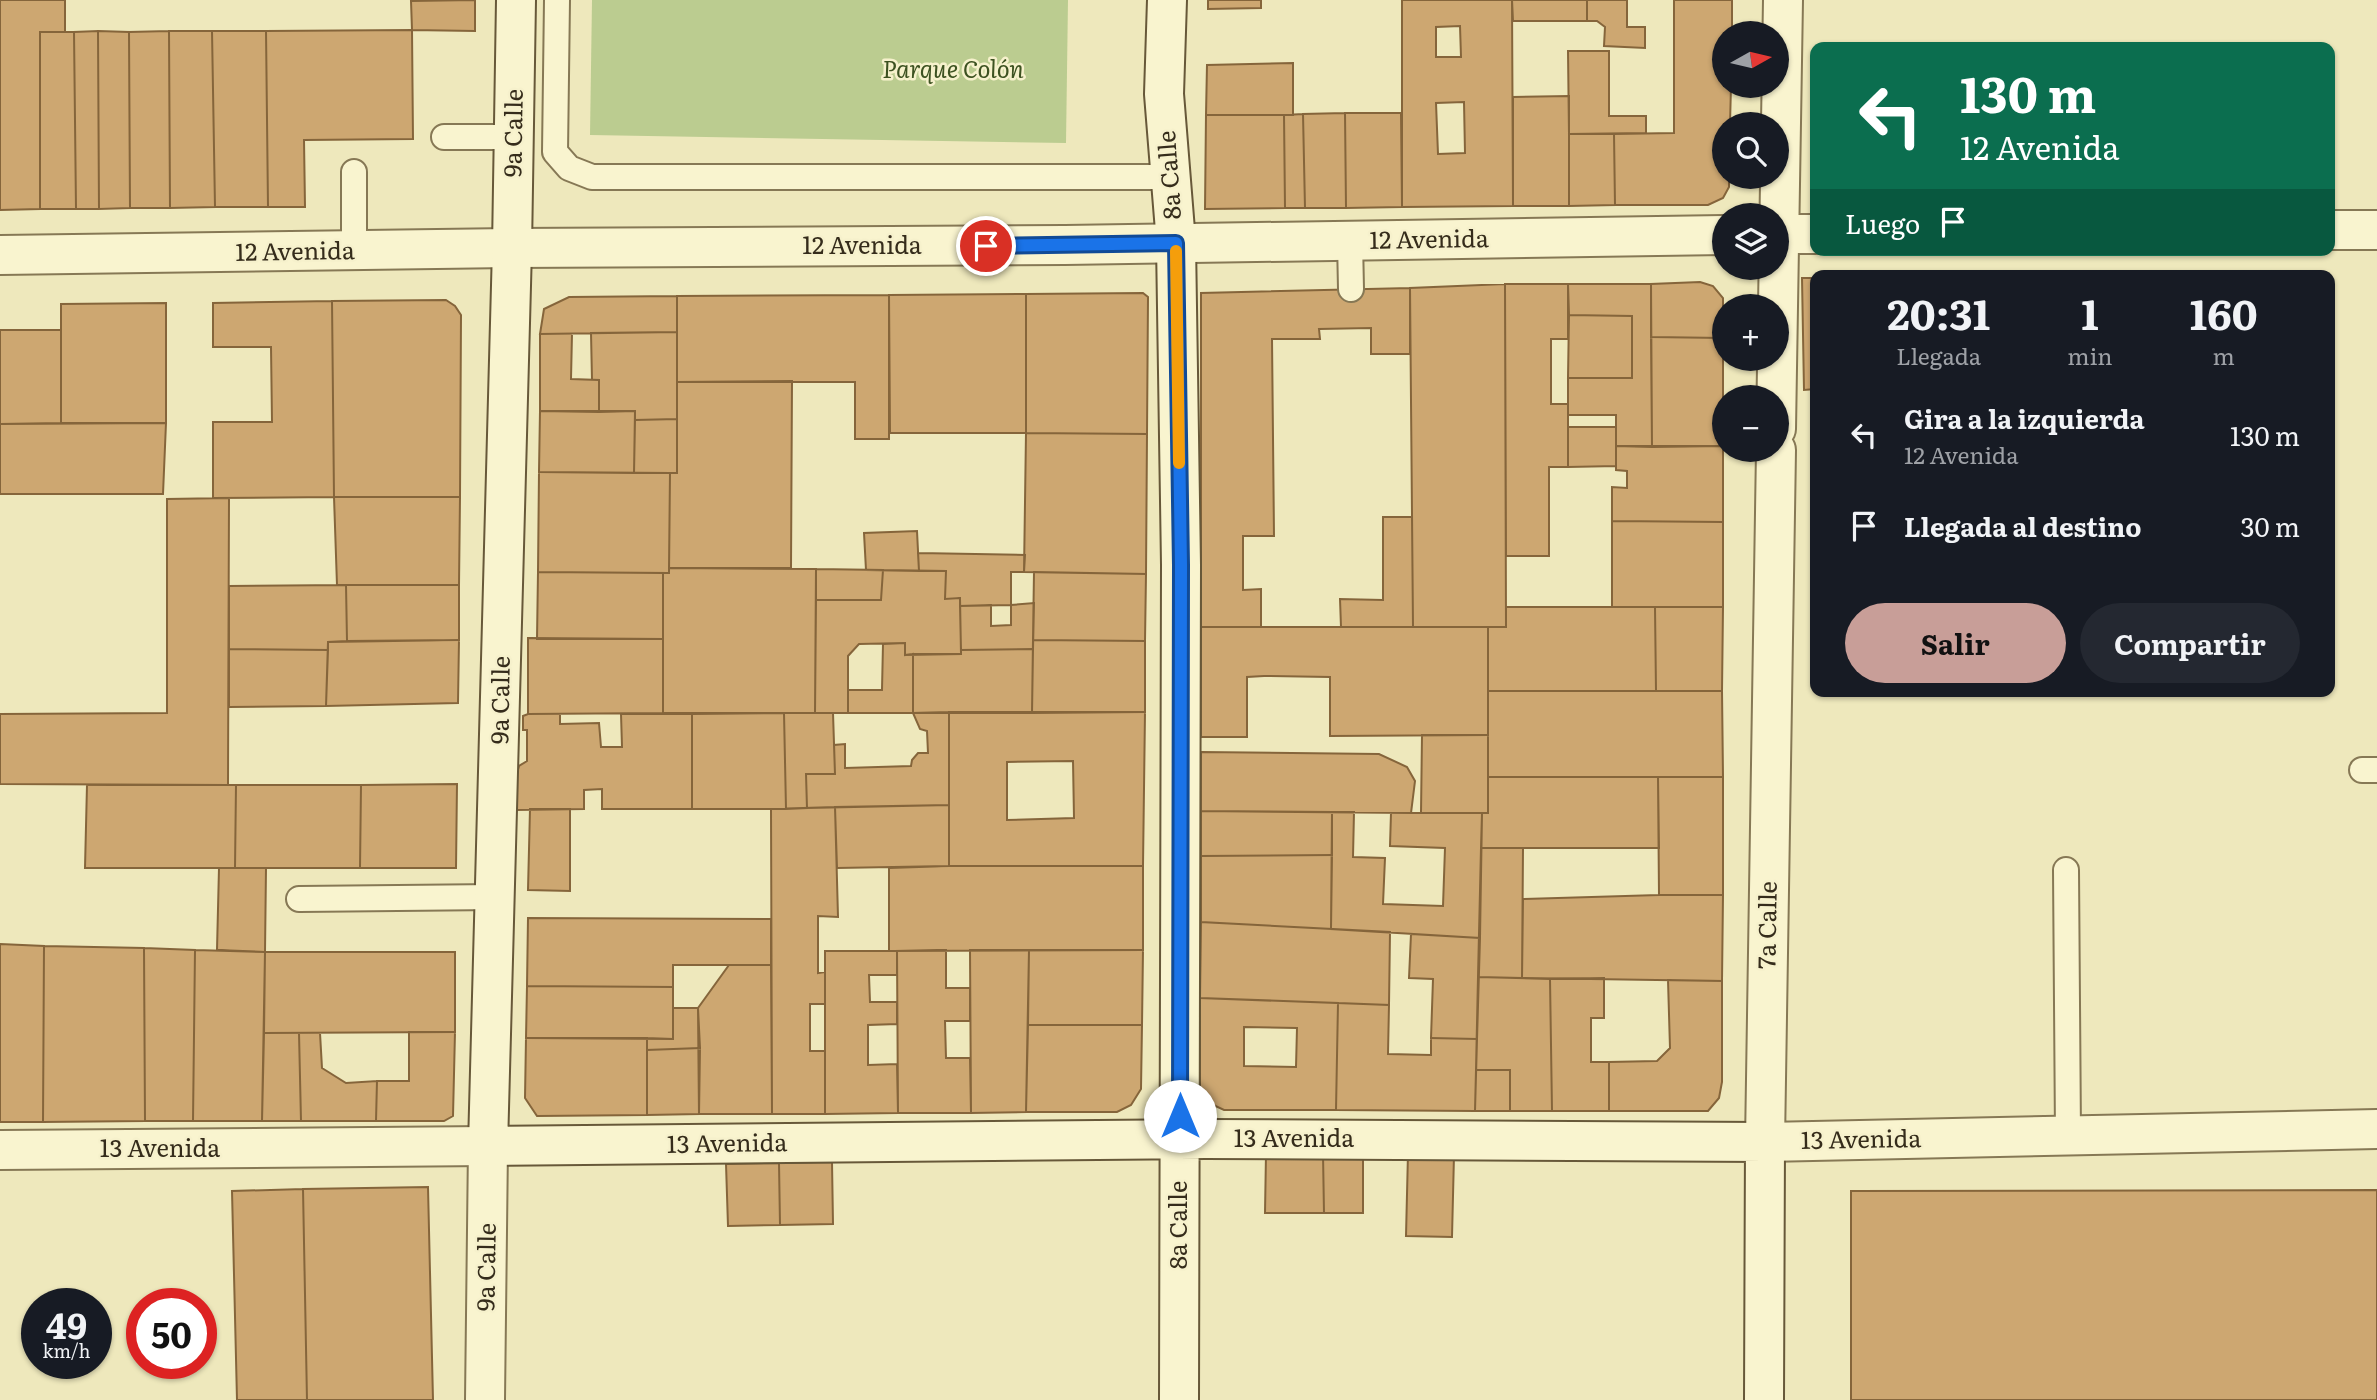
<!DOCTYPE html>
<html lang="es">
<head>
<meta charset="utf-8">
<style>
	body { margin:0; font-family:Literata,serif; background:#242831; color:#f1f3f6; height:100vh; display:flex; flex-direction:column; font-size:26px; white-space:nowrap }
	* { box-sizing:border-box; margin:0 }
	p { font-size:23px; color:#9ea1a6 }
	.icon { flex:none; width:38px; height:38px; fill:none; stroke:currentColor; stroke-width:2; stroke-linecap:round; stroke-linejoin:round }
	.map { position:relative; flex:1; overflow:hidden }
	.drawer { position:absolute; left:1810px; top:270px; width:525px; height:427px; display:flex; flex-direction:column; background:#171b24; border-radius:14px; box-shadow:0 2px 5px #0004 }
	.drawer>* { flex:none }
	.top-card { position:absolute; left:1810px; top:42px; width:525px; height:214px; border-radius:14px; box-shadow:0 2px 5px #0004; background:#0b6e4f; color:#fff; overflow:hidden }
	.needle { width:46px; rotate:82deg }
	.controls { position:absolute; left:1712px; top:21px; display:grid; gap:14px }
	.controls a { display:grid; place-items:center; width:77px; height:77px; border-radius:50%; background:#171b24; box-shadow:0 2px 5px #0004; font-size:35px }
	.speed { position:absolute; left:21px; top:1288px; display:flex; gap:14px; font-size:35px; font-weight:700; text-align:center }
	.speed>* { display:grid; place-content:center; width:91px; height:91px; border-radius:50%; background:#171b24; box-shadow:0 2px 5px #0004; line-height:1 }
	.speed small { font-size:18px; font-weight:400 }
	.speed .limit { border:10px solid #d22; background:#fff; color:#111 }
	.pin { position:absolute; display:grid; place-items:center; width:60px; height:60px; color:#fff; margin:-30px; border:4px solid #fff; border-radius:50%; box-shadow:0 2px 7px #0007 }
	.me { position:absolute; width:77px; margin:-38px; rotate:0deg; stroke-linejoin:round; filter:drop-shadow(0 0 5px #0008) }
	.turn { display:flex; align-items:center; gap:24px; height:147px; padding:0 35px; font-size:32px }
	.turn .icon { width:91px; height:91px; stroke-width:2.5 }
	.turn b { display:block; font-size:49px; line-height:60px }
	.then { display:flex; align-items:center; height:66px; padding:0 35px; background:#0003; gap:14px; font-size:26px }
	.eta { display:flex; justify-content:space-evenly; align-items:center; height:119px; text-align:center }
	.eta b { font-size:42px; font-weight:700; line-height:49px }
	.action { display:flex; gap:14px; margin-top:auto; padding:14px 35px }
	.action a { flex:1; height:80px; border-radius:42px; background:#c89e98; color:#111; font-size:28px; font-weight:700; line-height:80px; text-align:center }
	.action a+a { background:#242831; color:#f1f3f6 }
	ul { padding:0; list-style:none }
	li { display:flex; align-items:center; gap:21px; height:91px; padding:0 35px }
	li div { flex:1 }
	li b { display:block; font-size:26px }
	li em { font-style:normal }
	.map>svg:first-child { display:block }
	.green { fill:#bbcc90 }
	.building { fill:#cda771; stroke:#85653b; stroke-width:2; fill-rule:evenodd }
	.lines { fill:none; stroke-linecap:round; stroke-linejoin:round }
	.service-casing { stroke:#867855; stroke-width:28 }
	.minor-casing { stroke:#867855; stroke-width:42 }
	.tertiary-casing { stroke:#867855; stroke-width:42 }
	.secondary-casing { stroke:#675839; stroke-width:42 }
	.service { stroke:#f9f4cf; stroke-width:24 }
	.minor { stroke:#f9f4cf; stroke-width:38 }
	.tertiary { stroke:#f9f4cf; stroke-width:38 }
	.secondary { stroke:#f9f4cf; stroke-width:38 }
	.route-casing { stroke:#114b97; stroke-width:18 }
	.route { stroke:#1a73e8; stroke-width:12 }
	.slow { stroke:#f59e0b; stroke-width:12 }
	.labels { text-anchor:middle; stroke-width:5; stroke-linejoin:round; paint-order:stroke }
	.park-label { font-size:24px; font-style:italic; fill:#3d5221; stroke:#f6f1cc }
	.street-label { font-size:24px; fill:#352c1b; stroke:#f6f1cc }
</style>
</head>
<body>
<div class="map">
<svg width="2377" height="1400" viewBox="0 0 2377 1400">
	<rect width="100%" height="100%" fill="#eee8bc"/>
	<!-- green -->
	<path class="green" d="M592,0h476l-2,143 -476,-8z"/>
	<!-- building -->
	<path class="building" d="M0,0h65v32h-25v177l-40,1z
		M475,0v31l-63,-1 -1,-29z
		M1208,0h53v8l-53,1z
		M1402,0h110l1,206 -111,1zM1460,26l1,31h-25v-30zM1464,102l1,51 -27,1 -2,-51z
		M1512,0h75v21h-74z
		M1587,0h40v27h18v21l-41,-2 1,-19 -8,-6h-10z
		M1674,0h58v33h-8v53h7l-1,38h-6v53h5v10l-6,11 -15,7h-93l-1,-71 60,-1z
		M412,30l1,109 -109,1 1,67h-37l-2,-176z
		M98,31l31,1 1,176 -31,1z
		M98,31l1,178h-23l-2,-177z
		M169,31h43l3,176 -45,1z
		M169,31l1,177h-40l-1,-176z
		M212,31h54l2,176h-53z
		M40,32h34l2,177h-36z
		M1568,51h41v65h37v17l-77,1z
		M1293,63v52h-87l1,-50z
		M1569,96v110h-56v-109z
		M1345,113h56l1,94 -56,1z
		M1345,113l1,95h-41l-2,-94z
		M1303,114l2,94h-20l-1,-93z
		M1206,115h78l1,93 -80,1z
		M1569,134h45l1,71 -46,1z
		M1802,278h13v111l-11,1z
		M1700,282l13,4 10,12v40l-72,-1v-53z
		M1505,284h63v55h-17v65h17v63h-19v89h-43z
		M1505,284l1,343h-93l-3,-339z
		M1568,284h83l1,163 -36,-1v-31h-48v-37h64v-62l-63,-1z
		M1410,288v66h-39v-26l-52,1 1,10h-48l2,197h-31v54l18,-1v38h-60v-334z
		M1143,293l5,4 -1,137 -121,-1v-139z
		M1026,294v139h-136l-1,-138z
		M889,295v144h-34v-57h-178v-86z
		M677,296v36l-137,2 4,-25 25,-12z
		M446,300l9,6 6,9 -1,182h-126l-2,-196z
		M332,301l2,196 -121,1v-76h59l-1,-75h-58v-44z
		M166,303v120h-105v-119z
		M1569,315l63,1v62h-64z
		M0,330h61v93l-61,1z
		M677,332v87l-42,1v-9l-36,1v-32h-7l-1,-47z
		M540,334h32l-1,45 28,1v32l-59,-1z
		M1651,337l72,1v108l-71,1z
		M792,381l-1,187h-122l1,-95h7v-91z
		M540,411h95l-1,62 -95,-1z
		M677,419v54h-43l1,-53z
		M166,423l-3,71h-163v-70z
		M1568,427h48v39l-48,1z
		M1026,433l121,1 -1,140 -122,-2z
		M1616,446h107v76l-111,-1v-34l15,1v-17l-11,-1z
		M539,472l131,1 -1,100 -131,-1z
		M334,497h126l-1,88h-122z
		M229,498l-1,287 -228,-1v-70l167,-1v-214z
		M1383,517h29l1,110h-72l-1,-28 43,1z
		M1612,521l111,1v85h-111z
		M917,531l2,40 -53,-1 -2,-37z
		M918,553l107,2 -1,17h-13v33l-51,1v-8l-15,1 1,-28h-27z
		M669,568l147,1 -1,144h-152v-140h6z
		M816,569l67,1 -2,30h-65z
		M883,570l63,1 -1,28 15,-1 1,56 -56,1v-12l-46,1 -11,12v57h-33l1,-113h65z
		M538,572l125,1v66h-126z
		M1034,572l112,2 -1,67 -112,-1z
		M346,585l1,56 -19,1v8l-99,-1v-63z
		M346,585h113v55l-112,1z
		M1034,603l-1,46 -72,1 -1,-44 31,-1v21l20,-1v-20z
		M1506,607h149l1,84h-168v-64h18z
		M1655,607h68l-1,84h-66z
		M1201,627h287v108l-158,1v-59l-66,-1 -17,1v60h-46z
		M528,638l135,1v74l-135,1z
		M459,640l-1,63 -132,3 2,-64z
		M1033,640l112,1v71l-113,1z
		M905,643v12l8,-1v59h-65v-23h34l1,-46z
		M229,649l99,1 -2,56 -97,1z
		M1033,649l-1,64h-119v-59h48v-4z
		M1488,691h234l1,86h-235z
		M949,712h196l-2,154h-194zM1073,761l1,57 -67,2v-58z
		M949,712v93l-142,3 -1,-34h29l-1,-29 11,-1v24l66,-2 1,-6 6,-7h10l-1,-22 -7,-2 -7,-16z
		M784,713h49l2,61h-29l1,34 -21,1z
		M784,713l2,96h-94v-95z
		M528,714h32v10l39,-1 2,24h21l-1,-33h71v95h-90v-20l-18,1v19l-68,1 1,-37 2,-7 8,-5v-31h-4v-14z
		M1422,735h66v78h-67z
		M1201,752l178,2 28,13 8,14 -4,32 -210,-2z
		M1488,777h170l1,71h-178l1,-35h6z
		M1658,777h65v118h-64z
		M457,784l-1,84h-96l1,-83z
		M87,785h149l-1,83h-150z
		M236,785h125l-1,83h-125z
		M949,805v61l-112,2 -2,-61z
		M835,807l3,110 -20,-1v57l7,-1v32h-15v47h15v63h-53l-1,-305z
		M530,809h40v82l-42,-1z
		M1201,811l131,1v43l-131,1z
		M1332,812h22l-1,45 32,1 -2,46 60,2 2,-58 -55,-2 1,-33h91l-2,125 -149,-9z
		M1481,848h42l-1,130 -44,-1z
		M1332,855l-1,74 -130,-7v-66z
		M949,866h194v84l-254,1v-83z
		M219,868h47l-1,84 -48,-2z
		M1659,895h64l-1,86 -200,-3 1,-79z
		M528,918l243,1v46h-98v22l-146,-1z
		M1201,922l189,10 -1,73 -189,-7z
		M1411,934l69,4 -3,101 -46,-1 2,-59 -24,-1z
		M0,944l44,2 -1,176h-43z
		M44,946l100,2 1,173 -102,1z
		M144,948l51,2 -2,171h-48z
		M195,950l70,2 -3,169h-69z
		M946,950v38h24v33h-25l1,37h24l1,55h-73l-1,-162z
		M970,950h59l-3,162 -55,1z
		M1029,950h114l-1,75h-114z
		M825,951h72v24h-28l1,27h27v22l-29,1v40l29,-1 1,49 -73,1z
		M265,952h190v80l-191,1z
		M729,965h42l1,149h-73l-1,-106z
		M1478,977l72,2 2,132h-42v-41h-34z
		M1604,978v40h-13v44h18v49h-57l-2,-132z
		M1668,980l54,1v101l-3,16 -11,13h-99v-49l48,-1 13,-13z
		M527,986l146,1v52l-147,-1z
		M1200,998l138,5 -2,107h-112l-15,-7 -9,-12zM1244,1027l53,1 -1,39 -52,-1z
		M1338,1003l51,2 -1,49 43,1v-17l46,1 -2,72 -139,-1z
		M673,1008h25l2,40 -53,2v-12l26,1z
		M1028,1025h114l-1,64 -10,16 -14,7h-91z
		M409,1032h46l-2,84 -9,5h-68l1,-40h32z
		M264,1033h35l2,88h-39z
		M299,1033h21l2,35 24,15 31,-2 -1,40h-75z
		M526,1038h121v77l-110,1 -12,-18z
		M700,1048l-1,66 -52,1v-65z
		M1476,1070h34v41h-35z
		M1408,1153l46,2 -2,82 -46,-1z
		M1266,1154h57l1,59h-59z
		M1323,1154h40v59h-39z
		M832,1162l1,62 -53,1 -1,-62z
		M779,1163l1,62 -52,1 -2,-62z
		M428,1187l5,213h-126l-4,-211z
		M303,1189l4,211h-70l-5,-209z
		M2377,1190v210h-526v-209z"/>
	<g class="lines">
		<defs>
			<path id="service" d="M557,0l-2,152 14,16 23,9h579
				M444,137h69
				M354,172v79
				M1350,241l1,48
				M2362,770h15
				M2066,870l2,265
				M299,899l197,-2"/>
			<path id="minor" d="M1776,429l7,-429
				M1776,450l-11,692 612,-13
				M0,1150l488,-4"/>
			<path id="tertiary" d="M2329,230h48
				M1776,234h39
				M0,255l512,-7 553,-3 659,-10
				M485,1400l3,-254"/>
			<path id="secondary" d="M516,0l-4,248 -24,898 718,-7 559,3 -1,258
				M1167,0l-3,94 12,149 5,322 -2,835"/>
		</defs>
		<!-- service casing -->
		<use href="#service" class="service-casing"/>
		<!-- minor casing -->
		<use href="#minor" class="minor-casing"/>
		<!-- tertiary casing -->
		<use href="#tertiary" class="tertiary-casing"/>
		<!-- secondary casing -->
		<use href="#secondary" class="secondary-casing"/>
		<!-- service -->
		<use href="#service" class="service"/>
		<!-- minor -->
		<use href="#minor" class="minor"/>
		<!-- tertiary -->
		<use href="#tertiary" class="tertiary"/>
		<!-- secondary -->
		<use href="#secondary" class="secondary"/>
	</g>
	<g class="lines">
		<defs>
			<path id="route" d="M986,246l190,-3 5,322 -1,551"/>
		</defs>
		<!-- route casing -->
		<use href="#route" class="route-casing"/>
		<!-- route -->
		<use href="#route" class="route"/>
		<!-- slow -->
		<path class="slow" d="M1176,251l3,212"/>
	</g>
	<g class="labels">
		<!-- park labels -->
		<g class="park-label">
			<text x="953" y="78">Parque Colón</text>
		</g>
		<!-- street labels -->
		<g class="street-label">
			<text transform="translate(514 133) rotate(-89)" y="8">9a Calle</text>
			<text transform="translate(1170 175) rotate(-94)" y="8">8a Calle</text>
			<text transform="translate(1429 240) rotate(-1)" y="8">12 Avenida</text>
			<text x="862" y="254">12 Avenida</text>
			<text transform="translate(295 252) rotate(-1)" y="8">12 Avenida</text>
			<text transform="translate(501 700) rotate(-89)" y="8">9a Calle</text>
			<text transform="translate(1768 925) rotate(-89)" y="8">7a Calle</text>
			<text x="1294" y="1147">13 Avenida</text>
			<text transform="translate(1861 1140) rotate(-1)" y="8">13 Avenida</text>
			<text transform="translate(727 1144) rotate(-1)" y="8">13 Avenida</text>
			<text x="160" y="1157">13 Avenida</text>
			<text transform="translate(1179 1225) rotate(-90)" y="8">8a Calle</text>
			<text transform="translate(487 1267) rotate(-89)" y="8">9a Calle</text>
		</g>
	</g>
</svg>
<div class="controls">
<a><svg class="needle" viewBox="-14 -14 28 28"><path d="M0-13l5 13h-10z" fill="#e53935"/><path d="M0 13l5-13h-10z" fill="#9ea1a6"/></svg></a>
<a><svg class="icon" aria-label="search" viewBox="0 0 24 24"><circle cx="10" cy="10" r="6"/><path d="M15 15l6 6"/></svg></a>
<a><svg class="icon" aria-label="layers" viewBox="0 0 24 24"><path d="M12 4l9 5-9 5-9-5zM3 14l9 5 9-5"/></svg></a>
<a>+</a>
<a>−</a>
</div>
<div class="speed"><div>49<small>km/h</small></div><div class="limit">50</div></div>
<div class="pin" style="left:986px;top:246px;background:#d93025"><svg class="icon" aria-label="arrive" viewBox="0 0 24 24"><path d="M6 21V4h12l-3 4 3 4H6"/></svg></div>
<svg class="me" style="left:1180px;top:1116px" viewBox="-20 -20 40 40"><circle r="19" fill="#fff"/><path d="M0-13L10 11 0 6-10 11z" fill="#1a73e8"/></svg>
<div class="top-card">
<div class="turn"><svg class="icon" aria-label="left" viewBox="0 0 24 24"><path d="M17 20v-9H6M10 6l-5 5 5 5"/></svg><div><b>130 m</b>12 Avenida</div></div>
<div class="then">Luego<svg class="icon" aria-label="arrive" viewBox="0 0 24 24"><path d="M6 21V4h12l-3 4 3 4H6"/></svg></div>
</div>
<section class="drawer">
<div class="eta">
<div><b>20:31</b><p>Llegada</p></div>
<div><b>1</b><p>min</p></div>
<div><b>160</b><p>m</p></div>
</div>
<ul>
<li><svg class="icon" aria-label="left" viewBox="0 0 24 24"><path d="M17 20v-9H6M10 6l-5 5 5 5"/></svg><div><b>Gira a la izquierda</b><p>12 Avenida</p></div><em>130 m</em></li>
<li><svg class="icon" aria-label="arrive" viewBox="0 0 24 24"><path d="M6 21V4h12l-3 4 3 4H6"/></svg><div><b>Llegada al destino</b></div><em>30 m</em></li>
</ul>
<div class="action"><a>Salir</a><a>Compartir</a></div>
</section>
</div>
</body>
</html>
